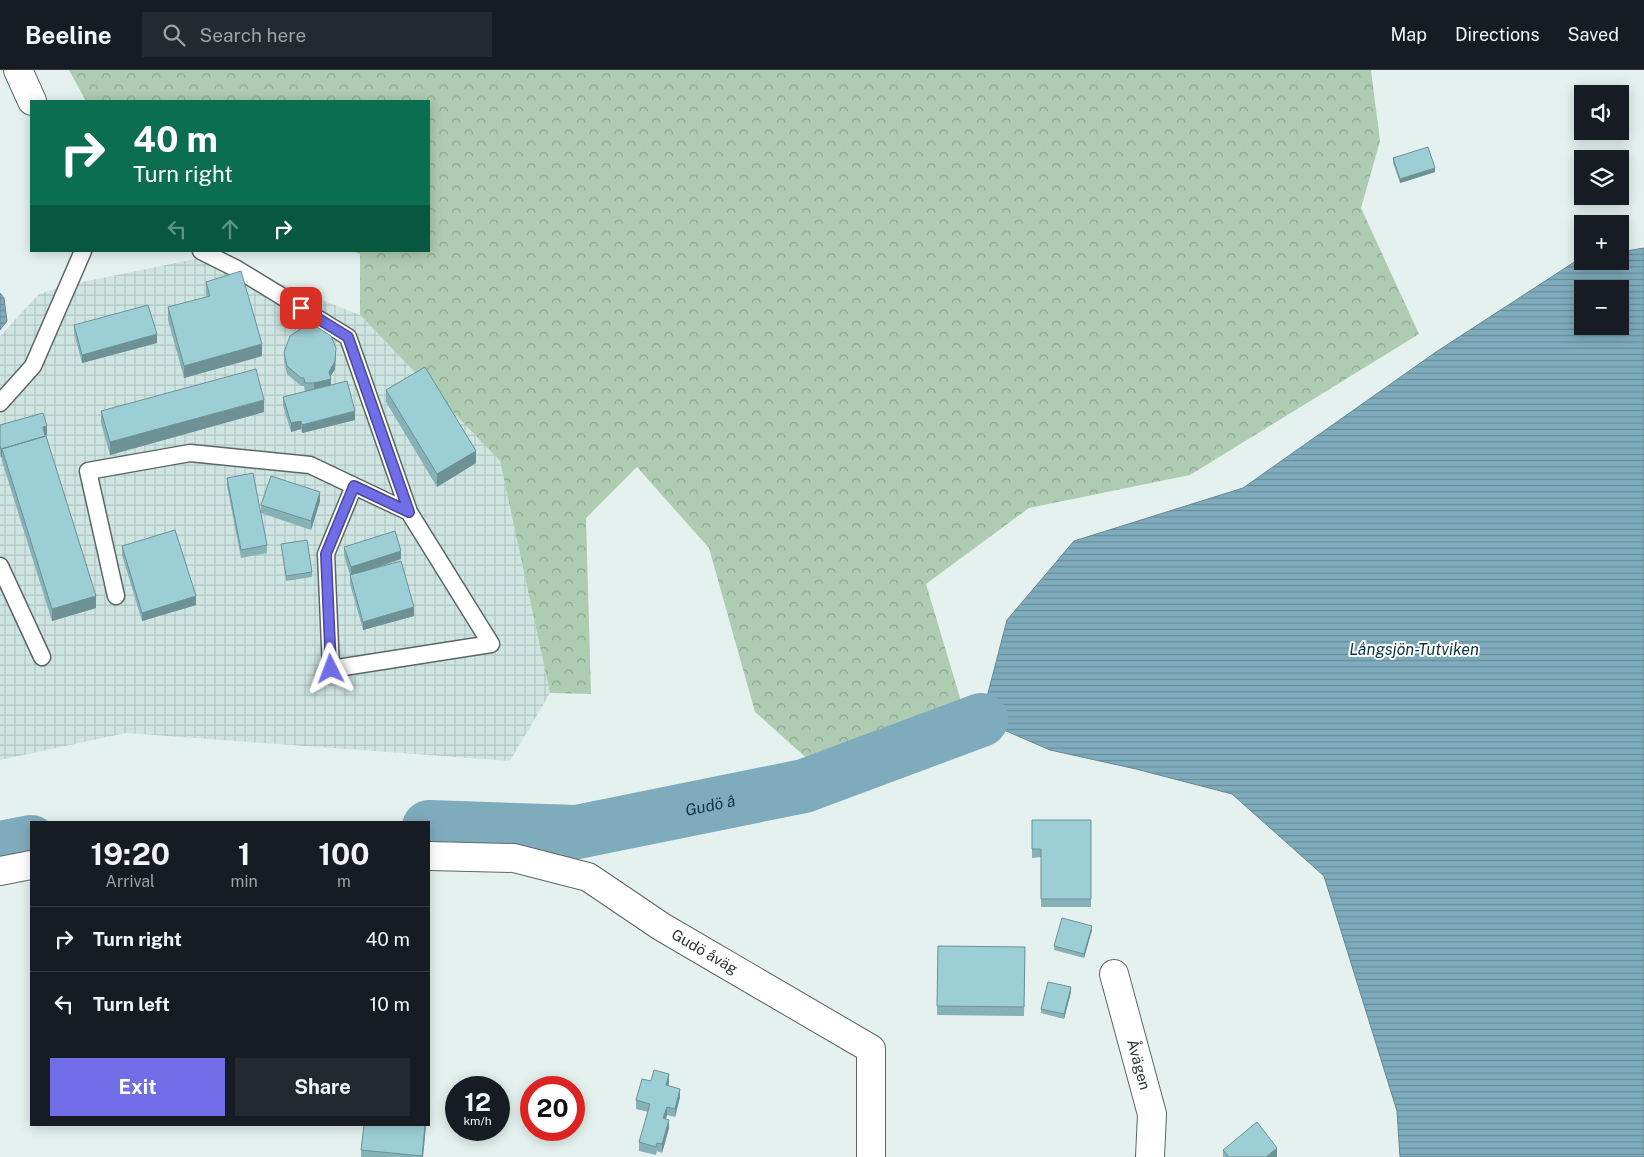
<!DOCTYPE html>
<html lang="en">
<head>
<meta charset="utf-8">
<style>
	body { margin:0; font-family:"Public Sans",sans-serif; background:#242831; color:#f1f3f6; height:100vh; display:flex; flex-direction:column; font-size:19px; white-space:nowrap }
	* { box-sizing:border-box; margin:0 }
	p { font-size:16px; color:#9ea1a6 }
	.icon { flex:none; width:28px; height:28px; fill:none; stroke:currentColor; stroke-width:2; stroke-linecap:round; stroke-linejoin:round }
	.map { position:relative; flex:1; overflow:hidden }
	.sheet { position:absolute; left:30px; top:751px; width:400px; height:305px; display:flex; flex-direction:column; background:#171b24; border-radius:0px; box-shadow:0 2px 12px #0003 }
	.sheet>* { flex:none }
	.guide { position:absolute; left:30px; top:30px; width:400px; height:152px; border-radius:0px; box-shadow:0 2px 12px #0003; background:#0b6e4f; color:#fff; overflow:hidden }
	.fabs { position:absolute; left:1574px; top:15px; display:grid; gap:10px }
	.fabs a { display:grid; place-items:center; width:55px; height:55px; border-radius:0px; background:#171b24; box-shadow:0 2px 12px #0003; font-size:25px }
	.speed { position:absolute; left:445px; top:1006px; display:flex; gap:10px; font-size:25px; font-weight:700; text-align:center }
	.speed>* { display:grid; place-content:center; width:65px; height:65px; border-radius:50%; background:#171b24; box-shadow:0 2px 12px #0003; line-height:1 }
	.speed small { font-size:12px; font-weight:400 }
	.speed .limit { border:8px solid #d22; background:#fff; color:#111 }
	.pin { position:absolute; display:grid; place-items:center; width:42px; height:42px; color:#fff; margin:-21px; border-radius:10px; box-shadow:0 2px 8px #0006 }
	.me { position:absolute; width:55px; margin:-28px; rotate:357deg; stroke-linejoin:round; filter:drop-shadow(0 0 4px #0008) }
	.turn { display:flex; align-items:center; gap:18px; height:105px; padding:0 20px; font-size:22px }
	.turn .icon { width:65px; height:65px; stroke-width:2.5 }
	.turn b { display:block; font-size:35px; line-height:42px }
	.lanes { display:flex; align-items:center; height:48px; padding:0 20px; background:#0003; justify-content:center; gap:25px; direction:ltr }
	.lanes .off { opacity:.35 }
	.eta { display:flex; justify-content:space-evenly; align-items:center; height:85px; text-align:center }
	.eta b { font-size:30px; font-weight:700; line-height:35px }
	.cta { display:flex; gap:10px; margin-top:auto; padding:10px 20px }
	.cta a { flex:1; height:58px; border-radius:0px; background:#706de7; color:#fff; font-size:20px; font-weight:700; line-height:58px; text-align:center }
	.cta a+a { background:#242831; color:#f1f3f6 }
	ul { padding:0; list-style:none }
	li { display:flex; align-items:center; gap:15px; height:65px; padding:0 20px; border-top:1px solid #363941 }
	li div { flex:1 }
	li b { display:block; font-size:19px }
	li em { font-style:normal }
	header { display:flex; align-items:center; gap:30px; box-sizing:border-box; height:70px; padding:0 25px; background:#171b24; border-bottom:1px solid #363941 }
	header strong { font-size:24px }
	nav { display:flex; gap:28px; margin-inline-start:auto; font-size:18px }
	.search { width:350px; height:45px; background:#242831; display:flex; align-items:center; gap:12px; box-sizing:border-box; padding:0 18px; border-radius:0px; color:#9ea1a6; font-size:19px }
	.map>svg:first-child { display:block }
	.industrial { fill:url(#industrial-grid) }
	.forest { fill:url(#forest-crowns) }
	.water { fill:url(#water-rules); stroke:#678894; fill-rule:evenodd }
	.lines { fill:none; stroke-linecap:round; stroke-linejoin:round }
	.river { stroke:#7facbd; stroke-width:54 }
	.lane-casing { stroke:#5b6765; stroke-width:19 }
	.street-casing { stroke:#5b6765; stroke-width:30 }
	.lane { stroke:#fff; stroke-width:16 }
	.street { stroke:#fff; stroke-width:28 }
	.wall { fill:#86b2b7 }
	.shaded-wall { fill:#6d9195 }
	.building { fill:#9ccfd5; stroke:#6d9195 }
	.route-casing { stroke:#494796; stroke-width:12 }
	.route { stroke:#706de7; stroke-width:9 }
	.labels { text-anchor:middle; stroke-width:4; stroke-linejoin:round; paint-order:stroke }
	.street-label { font-size:15px; fill:#2f3534; stroke:#fff }
	.water-label { font-size:16px; font-style:italic; fill:#0a3441; stroke:#fff }
</style>
</head>
<body>
<header>
<strong>Beeline</strong>
<div class="search"><svg class="icon" aria-label="search" viewBox="0 0 24 24"><circle cx="10" cy="10" r="6"/><path d="M15 15l6 6"/></svg>Search here</div>
<nav><a>Map</a><a>Directions</a><a>Saved</a></nav>
</header>
<div class="map">
<svg width="1644" height="1087" viewBox="0 0 1644 1087">
	<defs>
		<pattern id="industrial-grid" width="8" height="8" patternUnits="userSpaceOnUse" patternTransform="scale(1.25)"><rect width="8" height="8" fill="#cfe5e2"/><path d="M0 4h8M4 0v8" fill="none" stroke="#b2c5c2"/></pattern>
		<pattern id="forest-crowns" width="20" height="18" patternUnits="userSpaceOnUse" patternTransform="scale(1.25)"><rect width="20" height="18" fill="#adccb1"/><path d="M2 6a3 3 0 1 1 6 0M12 15a3 3 0 1 1 6 0" fill="none" stroke="#8da691"/></pattern>
		<pattern id="water-rules" width="6" height="5" patternUnits="userSpaceOnUse" patternTransform="scale(1.25)"><rect width="6" height="5" fill="#7facbd"/><path d="M0 2.5h6" fill="none" stroke="#688d9a"/></pattern>
	</defs>
	<rect width="100%" height="100%" fill="#e4f1ef"/>
	<!-- industrial -->
	<path class="industrial" d="M210,186l150,59 140,146 50,232 -40,68 -384,-28 -126,27v-424l39,-42 29,-9z"/>
	<!-- forest -->
	<path class="forest" d="M69,0h1302l9,71 -19,67 58,126 -229,141 -161,33 -103,76 37,124 -152,54 -56,-50 -46,-164 -72,-81 -51,51 5,176 -41,-1 -50,-232 -140,-146v-61l-7,-3h76v-150h-343z"/>
	<!-- water -->
	<path class="water" d="M1644,178v909h-244l-3,-46 -73,-235 -92,-82 -96,-25 -86,-19 -69,-30 26,-100 67,-79 169,-53 193,-136 143,-93h3v2h38v-9zM1582,219h38v37h-38z
		M0,223l4,5 3,23 -7,9z"/>
	<g class="lines">
		<!-- river -->
		<g class="river">
			<path id="s1" d="M429,757l148,5 227,-46 177,-66"/>
			<path d="M0,778l31,-6"/>
		</g>
		<defs>
			<path id="lane" d="M201,181l36,18 111,68 61,175
				M0,333l33,-37 50,-115
				M0,496l42,91
				M116,526l-28,-125 102,-18 120,12 99,47 82,132 -160,25 -5,-115 28,-68"/>
			<g id="street">
				<path d="M18,0l14,31"/>
				<path id="s2" d="M429,786l85,2 74,19 74,50 209,122v108"/>
				<path d="M0,801l31,-6"/>
				<path id="s3" d="M1114,904l38,140 -2,43"/>
			</g>
		</defs>
		<!-- lane casing -->
		<use href="#lane" class="lane-casing"/>
		<!-- street casing -->
		<use href="#street" class="street-casing"/>
		<!-- lane -->
		<use href="#lane" class="lane"/>
		<!-- street -->
		<use href="#street" class="street"/>
	</g>
	<!-- wall -->
	<path class="wall" d="M1393,88l42,14 -35,11 -7,-20z
		M206,212l56,74 -78,22 -16,-58v-13l39,-10 -1,-3z
		M74,255l83,18 -75,20 -8,-30z
		M284,282l52,4 -1,13 -5,8 1,8 24,35 -53,13 -1,-4 -10,3 -8,-26v-9l24,-6h-2l-1,-5h-3l-14,-12 -3,-13z
		M386,320l90,73 -39,24 -51,-85z
		M101,341l163,1 -154,43 -9,-32z
		M0,355l47,10h-2l51,173 -44,13 -50,-160v-4l-1,1 -1,-4z
		M227,408l40,67v8l-26,5 -14,-72z
		M320,431l-9,29 -50,-17v-8z
		M281,474l31,28v5l-26,4z
		M122,476l74,59 -54,16 -20,-66z
		M344,477l57,12 -32,11 45,46 -51,14 -13,-46v-9l-6,-20z
		M1032,750h59v87h-50v-50l-9,1z
		M1092,860l-8,28 -30,-8v-4z
		M938,876l87,1 -1,69 -87,-1z
		M1071,922l-7,27 -23,-6v-4z
		M651,1011l18,2 -1,3 12,11 -5,20 -8,-2 -1,4 3,9 -7,25 -5,-2 -1,4 -17,-4v-9l9,-30 -12,-3v-9z
		M426,1055l-3,32h-62v-7z
		M1223,1080l54,7h-54z"/>
	<!-- shaded-wall -->
	<path class="shaded-wall" d="M1435,98v4l-35,11v-4z
		M157,264v9l-75,20v-8z
		M262,274v12l-78,22v-12z
		M336,278l-1,21 -6,10h2v8l-17,5v-9l15,-11z
		M264,330v12l-154,43v-13z
		M355,341v9l-53,13v-8z
		M301,351v8l-10,3v-9z
		M47,356v9l-4,1v-9z
		M1,379h1v8l-1,1z
		M476,381v12l-39,24v-13z
		M320,422v9l-9,29v-9z
		M401,481v8l-50,17v-9z
		M96,526v12l-44,13v-12z
		M196,526v9l-54,16v-8z
		M414,537v9l-51,14v-8z
		M1092,856v4l-8,28v-4z
		M1071,917v5l-7,27v-5z
		M669,1004v9l-3,11v-9z
		M680,1019v8l-5,20v-8z
		M667,1037v8l-4,12v-9z
		M669,1050v8l-7,25v-9z
		M425,1055h1l-3,32h-1z
		M1277,1078v9h-11z"/>
	<!-- building -->
	<path class="building" d="M1428,77l7,21 -35,11 -7,-21z
		M241,201l21,73 -78,22 -16,-59 42,-11 -4,-14z
		M148,235l9,29 -75,21 -8,-30z
		M317,257l14,9 5,12 -1,13 -6,11 2,7 -17,4h-9l-1,-5h-3l-14,-12 -3,-14 6,-16 12,-8z
		M425,297l51,84 -39,23 -51,-84z
		M256,299l8,31 -154,42 -9,-31z
		M347,311l8,30 -53,14 -1,-4 -10,2 -8,-26z
		M43,343l4,13 -4,1 2,9 -44,13 -1,-4v-20z
		M46,366l50,160 -44,13 -50,-160z
		M253,403l14,72 -26,5 -14,-72z
		M271,406l49,16 -9,29 -50,-16z
		M175,460l21,66 -54,17 -20,-67z
		M395,461l6,20 -50,16 -7,-20z
		M307,470l5,32 -26,4 -5,-32z
		M401,491l13,46 -51,15 -13,-47z
		M1032,750h59v79h-50v-50h-9z
		M1062,848l30,8 -8,28 -30,-8z
		M938,876l87,1 -1,60 -87,-1z
		M1048,912l23,5 -7,27 -23,-5z
		M654,1000l15,4 -3,11 14,4 -5,20 -8,-2 -4,11 6,2 -7,24 -5,-1 -1,4 -17,-5 11,-38 -14,-4 6,-21 9,2z
		M1257,1052l20,26 -11,9h-37l-6,-7z
		M364,1055h61l-3,31 -61,-6z"/>
	<g class="lines">
		<defs>
			<path id="route" d="M301,238l47,29 61,175 -55,-26 -28,68 5,115"/>
		</defs>
		<!-- route casing -->
		<use href="#route" class="route-casing"/>
		<!-- route -->
		<use href="#route" class="route"/>
	</g>
	<g class="labels">
		<!-- street labels -->
		<g class="street-label">
			<text dy="5" stroke="none"><textPath href="#s2" startOffset="300">Gudö åväg</textPath></text>
			<text dy="5" stroke="none"><textPath href="#s3" startOffset="94">Åvägen</textPath></text>
		</g>
		<!-- water labels -->
		<g class="water-label">
			<text x="1414" y="585">Långsjön-Tutviken</text>
			<text dy="6" stroke="none"><textPath href="#s1" startOffset="284">Gudö å</textPath></text>
		</g>
	</g>
</svg>
<div class="fabs">
<a><svg class="icon" aria-label="sound" viewBox="0 0 24 24"><path d="M4 9h4l5-4v14l-5-4H4zM17 9q2 3 0 6"/></svg></a>
<a><svg class="icon" aria-label="layers" viewBox="0 0 24 24"><path d="M12 4l9 5-9 5-9-5zM3 14l9 5 9-5"/></svg></a>
<a>+</a>
<a>−</a>
</div>
<div class="speed"><div>12<small>km/h</small></div><div class="limit">20</div></div>
<div class="pin" style="left:301px;top:238px;background:#d93025"><svg class="icon" aria-label="arrive" viewBox="0 0 24 24"><path d="M6 21V4h12l-3 4 3 4H6"/></svg></div>
<svg class="me" style="left:331px;top:599px" viewBox="-20 -20 40 40"><path d="M0-17L14 15 0 8-14 15z" fill="#706de7" stroke="#fff" stroke-width="4"/></svg>
<div class="guide">
<div class="turn"><svg class="icon" aria-label="right" viewBox="0 0 24 24"><path d="M7 20v-9h11M14 6l5 5-5 5"/></svg><div><b>40 m</b>Turn right</div></div>
<div class="lanes"><svg class="icon off" aria-label="left" viewBox="0 0 24 24"><path d="M17 20v-9H6M10 6l-5 5 5 5"/></svg><svg class="icon off" aria-label="ahead" viewBox="0 0 24 24"><path d="M12 20V5M6 11l6-6 6 6"/></svg><svg class="icon" aria-label="right" viewBox="0 0 24 24"><path d="M7 20v-9h11M14 6l5 5-5 5"/></svg></div>
</div>
<section class="sheet">
<div class="eta">
<div><b>19:20</b><p>Arrival</p></div>
<div><b>1</b><p>min</p></div>
<div><b>100</b><p>m</p></div>
</div>
<ul>
<li><svg class="icon" aria-label="right" viewBox="0 0 24 24"><path d="M7 20v-9h11M14 6l5 5-5 5"/></svg><div><b>Turn right</b></div><em>40 m</em></li>
<li><svg class="icon" aria-label="left" viewBox="0 0 24 24"><path d="M17 20v-9H6M10 6l-5 5 5 5"/></svg><div><b>Turn left</b></div><em>10 m</em></li>
</ul>
<div class="cta"><a>Exit</a><a>Share</a></div>
</section>
</div>
</body>
</html>
